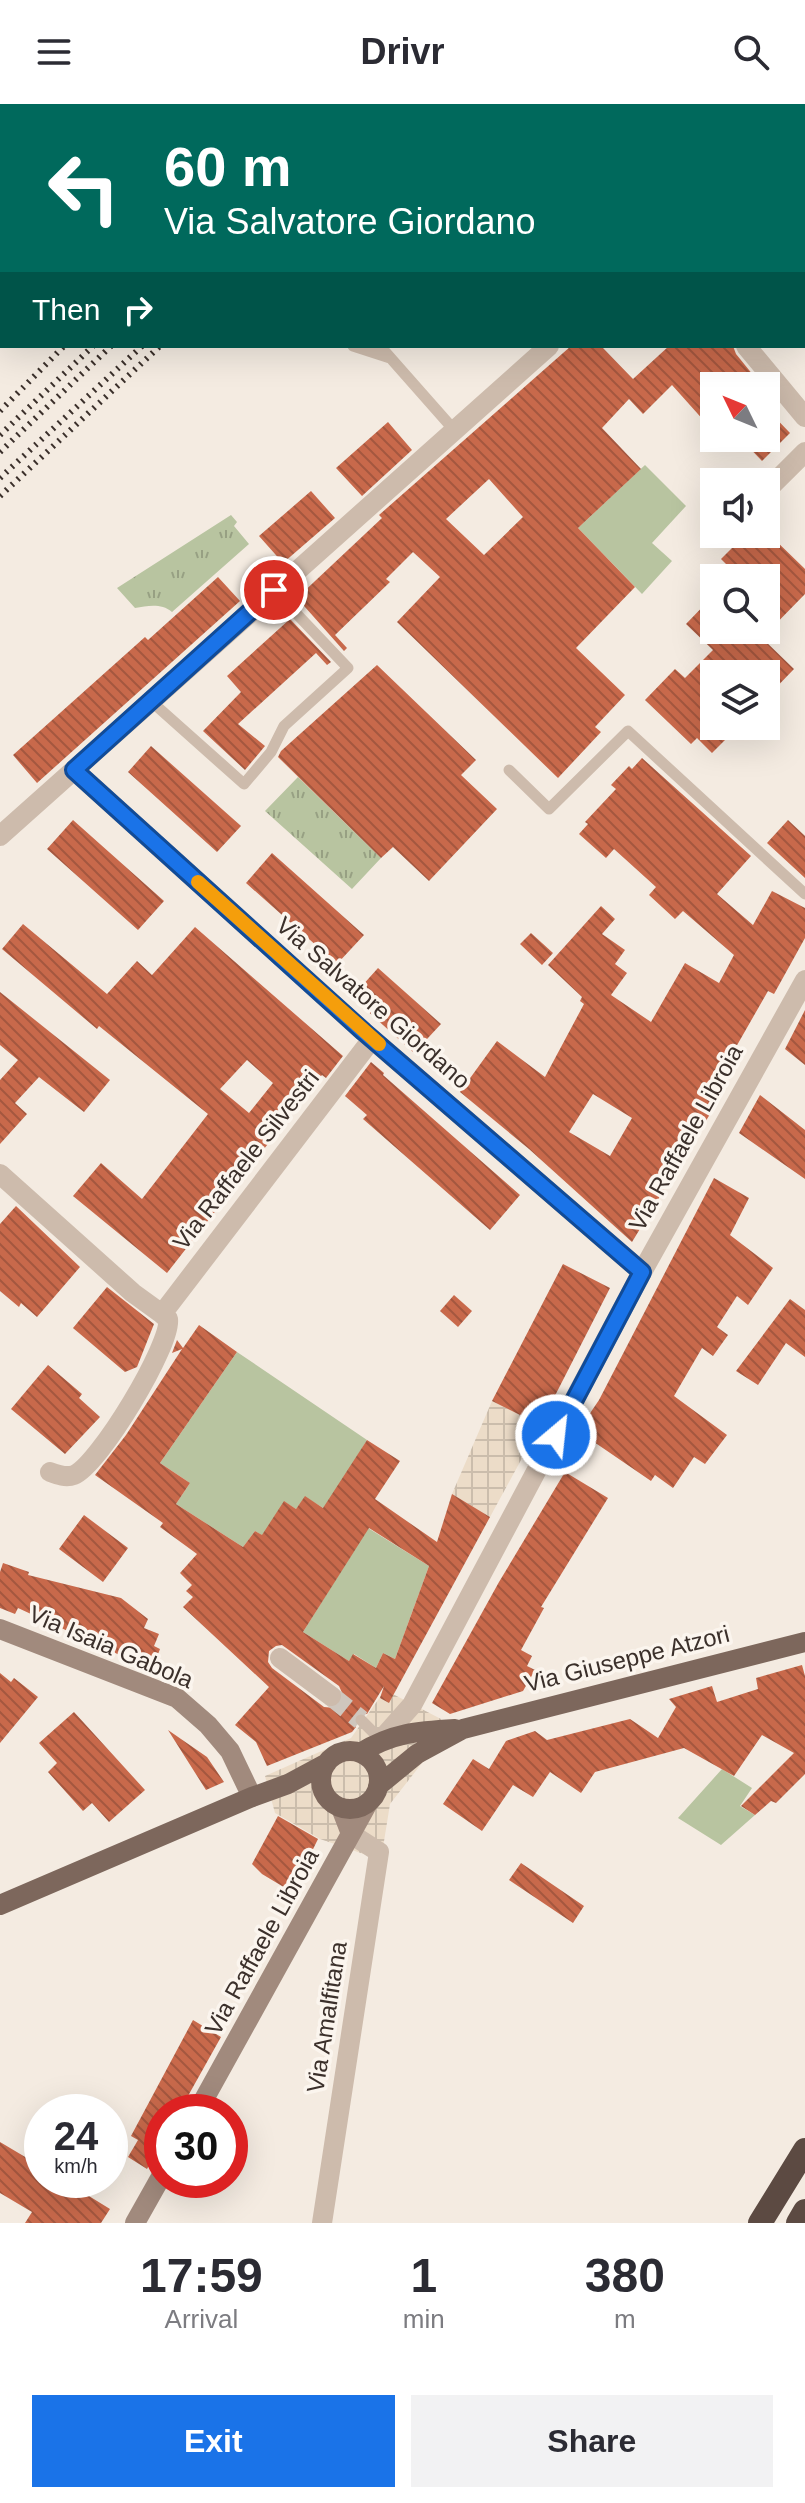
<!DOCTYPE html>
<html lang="en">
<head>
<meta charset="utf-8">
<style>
	body { margin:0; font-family:Arial,sans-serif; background:#f2f2f3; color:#2b2b33; height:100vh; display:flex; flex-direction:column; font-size:30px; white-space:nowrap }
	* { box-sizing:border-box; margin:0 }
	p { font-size:26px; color:#7c7c81 }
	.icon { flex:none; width:44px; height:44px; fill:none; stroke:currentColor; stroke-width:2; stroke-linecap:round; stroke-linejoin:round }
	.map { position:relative; height:2119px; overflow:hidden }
	.side { display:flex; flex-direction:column; background:#fff; flex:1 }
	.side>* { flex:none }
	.top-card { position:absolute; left:0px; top:0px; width:806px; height:244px; box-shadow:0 8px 32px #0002; background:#00695c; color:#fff; overflow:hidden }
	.needle { width:52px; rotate:313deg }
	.fabs { position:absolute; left:700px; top:268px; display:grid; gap:16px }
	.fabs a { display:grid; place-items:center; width:80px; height:80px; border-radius:0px; background:#fff; box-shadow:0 8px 32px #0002; font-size:40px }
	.speed { position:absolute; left:24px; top:1990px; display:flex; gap:16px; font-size:40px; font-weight:700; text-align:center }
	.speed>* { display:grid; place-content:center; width:104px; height:104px; border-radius:50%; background:#fff; box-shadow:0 8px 32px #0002; line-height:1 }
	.speed small { font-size:20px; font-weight:400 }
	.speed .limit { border:12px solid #d22; background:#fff; color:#111 }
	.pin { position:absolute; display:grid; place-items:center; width:68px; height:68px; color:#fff; margin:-34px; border:4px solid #fff; border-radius:50%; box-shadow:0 2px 8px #0007 }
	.me { position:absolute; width:88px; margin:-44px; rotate:28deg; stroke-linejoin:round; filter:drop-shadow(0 0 6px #0008) }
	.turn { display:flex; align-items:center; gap:28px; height:168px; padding:0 32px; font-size:36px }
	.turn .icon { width:104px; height:104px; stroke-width:2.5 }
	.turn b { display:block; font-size:56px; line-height:68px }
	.then { display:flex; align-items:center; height:76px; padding:0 32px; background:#0003; gap:16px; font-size:30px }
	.eta { display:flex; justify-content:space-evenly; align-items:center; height:136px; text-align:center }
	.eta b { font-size:48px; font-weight:800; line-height:56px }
	.cta { display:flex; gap:16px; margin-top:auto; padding:16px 32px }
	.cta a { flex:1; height:92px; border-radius:0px; background:#1a73e8; color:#fff; font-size:32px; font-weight:800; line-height:92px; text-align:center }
	.cta a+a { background:#f2f2f3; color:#2b2b33 }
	header { display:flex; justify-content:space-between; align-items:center; height:104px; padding:0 32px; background:#fff; font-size:36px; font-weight:800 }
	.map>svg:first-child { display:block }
	.grass { fill:url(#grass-tufts) }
	.garden { fill:#b8c4a0 }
	.plaza { fill:url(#plaza-grid) }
	.building { fill:url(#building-back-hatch); fill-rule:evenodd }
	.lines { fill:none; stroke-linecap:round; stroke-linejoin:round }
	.street-tunnel { stroke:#cfc6bd; stroke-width:20; stroke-dasharray:20 10; stroke-linecap:butt }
	.lane { stroke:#cdbbac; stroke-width:11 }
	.street { stroke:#cdbbac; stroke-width:20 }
	.secondary { stroke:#a18a7d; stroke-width:20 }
	.primary { stroke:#7d675c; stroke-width:20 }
	.highway { stroke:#5c4a42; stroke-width:24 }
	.rail { stroke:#3b302b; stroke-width:6; stroke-dasharray:2 6; stroke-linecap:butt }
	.route-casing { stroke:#114b97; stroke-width:20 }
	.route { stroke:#1a73e8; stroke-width:14 }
	.slow { stroke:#f59e0b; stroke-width:14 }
	.labels { text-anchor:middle; stroke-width:7; stroke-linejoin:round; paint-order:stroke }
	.street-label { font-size:24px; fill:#3b302b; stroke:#fbf5ee }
</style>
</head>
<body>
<header><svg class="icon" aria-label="menu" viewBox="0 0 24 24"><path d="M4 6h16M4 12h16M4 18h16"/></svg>Drivr<svg class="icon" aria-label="search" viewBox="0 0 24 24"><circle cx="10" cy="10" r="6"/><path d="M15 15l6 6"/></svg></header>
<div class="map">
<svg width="805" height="2119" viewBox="0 0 805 2119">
	<defs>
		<pattern id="grass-tufts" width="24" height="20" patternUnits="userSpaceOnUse" patternTransform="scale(2)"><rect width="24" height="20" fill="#b8c4a0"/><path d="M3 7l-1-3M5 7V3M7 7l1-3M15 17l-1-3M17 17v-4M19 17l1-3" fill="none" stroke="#97a083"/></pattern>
		<pattern id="plaza-grid" width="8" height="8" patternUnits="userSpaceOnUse" patternTransform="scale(2)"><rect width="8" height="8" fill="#ecdcc8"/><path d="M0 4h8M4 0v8" fill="none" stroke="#cbbdac"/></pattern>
		<pattern id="building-back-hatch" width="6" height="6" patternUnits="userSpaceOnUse" patternTransform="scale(2)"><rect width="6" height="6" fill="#c8694b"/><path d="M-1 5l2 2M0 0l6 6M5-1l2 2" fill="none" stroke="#a4573f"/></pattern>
	</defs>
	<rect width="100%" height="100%" fill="#f4ebe1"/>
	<!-- grass -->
	<path class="grass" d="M231,411l6,7 -3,4 15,18 -77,68c-11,-9 -24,-6 -37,-4l-18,-20z
		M298,673l83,81 -29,31 -87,-78z"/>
	<!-- garden -->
	<path class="garden" d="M645,361l41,41 -34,37 20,18 -30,33 -64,-66z
		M237,1248l130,88 -42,69 -20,-12 -9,12 -11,-7v48l-30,-19 -12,16 -67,-43 14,-21 -30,-20z
		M368,1424l61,38 -34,93 -12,-6 -7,15 -22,-14 -5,7 -46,-29z
		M722,1665l30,19 -12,18 15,9 -34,30 -43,-27z"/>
	<!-- plaza -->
	<path class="plaza" d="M492,1297l48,24 -50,92 -38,-23z
		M385,1586l56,29 -9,35 -10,9 -32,41 -9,56 -61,-21 -45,-26 -10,-37 86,-38z"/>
	<!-- building -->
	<path class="building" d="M571,242h30l32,33 36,-33h64l3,8 26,32h-48v46l-42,-47 -29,29 -14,-15 -27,29 39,41 -63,59 57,59 -59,61 49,47 -30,32 6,5 -43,46 -161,-156 43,-45 -27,-25 -27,27 4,3 -55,53 12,13 -3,3 -47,-53 85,-80 -3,-3zM489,375l34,38 -39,38 -38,-36z
		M766,304l24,25 -28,28 -22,-23h26z
		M388,318l24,28 -50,46 -26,-28z
		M311,387l24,27 -52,45 -24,-27z
		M746,430h23l36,35v25l-43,44 32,31 -28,29v-24h-52v52h25l-27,27 -15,-15 -6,6 -46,-44 30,-31 10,9 28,-28 -27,-26 28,-29v35h52v-52h-26l-19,-19z
		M218,473l22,24 -203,182 -24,-28 132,-118 3,3z
		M290,515l41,43 -4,3 -11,-12 -78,71 27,22 -20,24 -42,-39 38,-39 -14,-16z
		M377,561l99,95 -15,15 36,34 -68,72 -36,-34 -12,11 -103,-101 3,-6z
		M151,642l90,80 -24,26 -89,-80z
		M642,654l109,98 -34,38 36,31 19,-34 33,17v30l-31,56 -6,-3 -60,105 10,5 -86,141 -103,-93 -69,-57 37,-51 48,36 39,-73 -4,-3 2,-4 -34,-32 53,-59 14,13 -13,15 23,16 -10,14 12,9 -16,22 40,27 34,-59 34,20 15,-28 -51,-44 -8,8 -26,-24 7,-8 -42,-38 -8,9 -27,-24 9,-10 -3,-2 31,-33 -5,-4 18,-19 3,3zM593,990l39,24 -22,38 -41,-24z
		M73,716l91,81 -26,29 -91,-81z
		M788,716l17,16v42l-38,-35z
		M272,749l92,82 -27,29 -91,-81z
		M23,820l84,70 30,-33 15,14 43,-48 148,129 -17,22 -4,-3 -43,49 3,2 -115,147 -94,-77 28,-33 41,36 66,-85 -109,-88 -2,3 -95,-80zM247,956l26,23 -24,30 -29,-24z
		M531,829l22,20 -11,12 -22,-21z
		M378,864l63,56 -27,29 -62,-56z
		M0,888l110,88 -26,32 -45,-35 -24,26 12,11 -27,30v-64l18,-20 -18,-15z
		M805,906v55l-20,-16z
		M371,958l13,11 -1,2 137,120 -30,35 -127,-111 4,-4 -22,-19z
		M760,991l45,35v49l-66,-46z
		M714,1074l35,20 -19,37 43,33 -25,37 -11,-9 -20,31 11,8 -15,21 -11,-8 -28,48 53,39 -22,29 -11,-7 -21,31 -18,-13 -4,6 -73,-50 21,-31z
		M16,1102l64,61 -43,50 -16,-14 -2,4 -19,-16v-67z
		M563,1160l47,24 -70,137 -48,-24z
		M107,1183l47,37 -17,43 -12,5 -52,-44z
		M454,1191l18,16 -14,16 -18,-16z
		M790,1195l15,11v47l-19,-14 -28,42 -22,-14z
		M199,1221l38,27 -77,111 30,20 -14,21 67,43 12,-16 7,4 22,-34 12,8 9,-13 18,12 44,-68 33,21 -25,38 62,43 15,-48 38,23 -101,186 -9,-5 4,-12 -17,28 -7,-2 -5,3 -2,6 3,6 -4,5 -85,34 -11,-24 -21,-17 34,-38 -86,-80 10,-10 -7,-6 6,-6 -12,-12 17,-19 -37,-27 3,-4 -68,-48 31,-40 56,-86 -10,4 5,-13 6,8zM369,1424l60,38 -34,93 -12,-6 -7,15 -23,-14 -4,7 -46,-29zM282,1541l57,41 5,11 -3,7 -6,4 -11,-1 -52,-39 -4,-6 1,-11 7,-5z
		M48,1261l34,29 -3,4 21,19 -35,37 -54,-45z
		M565,1368l43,26 -67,109 3,1 -23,42 11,6 -5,10 8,4 -12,21 -73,23 -18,-11 67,-121z
		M84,1411l44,33 -25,34 -44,-33z
		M3,1459l26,9 -1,3 93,23 27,21 -4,9 15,6 -5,12 6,3 -8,21 -134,-62 -3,6 -15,-6v-36z
		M802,1561l3,11v98l-29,29 -5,-2 -16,14 -14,-9 53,-53 -32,-18 -28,41 -50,-28 -89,24 -14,21 -31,-21 -17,25 -20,-12 -31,46 -39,-27 30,-45 16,10 17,-28 29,-10 12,9 83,-21 28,19 18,-31 -7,-8 43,-13 5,16 41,-13 -2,-11z
		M0,1569l11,9 3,-4 24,19 -38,46z
		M74,1608l71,78 -36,32 -17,-19 -9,8 -35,-39 9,-9 -18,-20z
		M168,1626l39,27 17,25 -18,8z
		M278,1712l40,23 -26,53 -30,-18 -10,-10z
		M521,1759l63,43 -11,17 -64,-43z
		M193,1916l28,17 -42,75h-17v30l-15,27 -19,-12 10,-17 -7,-4z
		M0,2038l42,25v13h21l47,29 -9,14h-76l7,-11 -32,-19z"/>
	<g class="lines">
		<!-- street-tunnel -->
		<path class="street-tunnel" d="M331,1592l30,24"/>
		<!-- lane -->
		<path class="lane" d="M353,242l37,12
			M380,242l75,85
			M152,598l92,82 27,-32 13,-26 64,-58 -74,-78
			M509,666l40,39 79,-78 177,163
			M361,1616l20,20"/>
		<!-- street -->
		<path class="street" d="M804,19l1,-1
			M746,242l59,71
			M772,381l33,-33
			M74,666l290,262 278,240
			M0,732l549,-490
			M0,1070l133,119 29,21 210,-275
			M50,1368c8,3 16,6 24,3 25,-10 98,-131 94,-156l-6,-5
			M280,1554l51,38
			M381,1636l31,-35 230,-433 163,-292
			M322,2119l57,-371 -28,-18"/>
		<!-- secondary -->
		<path class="secondary" d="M0,1525l177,69 31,27 22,26 22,46
			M341,1704l10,26
			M197,2008l171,-309
			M135,2119l27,-48"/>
		<!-- primary -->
		<path class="primary" d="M321 1676a29 29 0 1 1 58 0a29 29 0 1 1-58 0Z
			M360,1649c32,-20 58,-22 95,-24
			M378,1682l39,-32 46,-25 342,-87
			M0,1801l252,-108 36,-13 39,-21"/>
		<!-- highway -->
		<path class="highway" d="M760,2119l45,-73
			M798,2119l7,-12"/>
		<!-- rail -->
		<path class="rail" d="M303,2l2,-2
			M341,2l2,-2
			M360,2l3,-2
			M395,2l2,-2
			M415,2l2,-2
			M0,307l64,-65
			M0,331l93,-89
			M0,348l111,-106
			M0,374l142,-132
			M0,392l160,-150"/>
	</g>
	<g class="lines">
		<defs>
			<path id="route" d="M274,486l-200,180 290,262 278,240 -86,163"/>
		</defs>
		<!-- route casing -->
		<use href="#route" class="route-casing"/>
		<!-- route -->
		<use href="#route" class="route"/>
		<!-- slow -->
		<path class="slow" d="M198,778l181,162"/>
	</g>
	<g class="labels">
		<!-- street labels -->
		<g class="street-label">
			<text transform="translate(373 899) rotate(41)" y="8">Via Salvatore Giordano</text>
			<text transform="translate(686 1034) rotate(-61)" y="8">Via Raffaele Libroia</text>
			<text transform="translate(246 1056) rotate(-52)" y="8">Via Raffaele Silvestri</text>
			<text transform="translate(111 1543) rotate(23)" y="8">Via Isaia Gabola</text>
			<text transform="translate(627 1555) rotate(-14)" y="8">Via Giuseppe Atzori</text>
			<text transform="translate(262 1838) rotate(-61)" y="8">Via Raffaele Libroia</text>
			<text transform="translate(327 1913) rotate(-81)" y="8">Via Amalfitana</text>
		</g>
	</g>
</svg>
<div class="fabs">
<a><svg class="needle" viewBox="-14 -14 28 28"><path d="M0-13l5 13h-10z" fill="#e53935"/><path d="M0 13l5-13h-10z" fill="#7c7c81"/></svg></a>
<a><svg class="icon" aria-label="sound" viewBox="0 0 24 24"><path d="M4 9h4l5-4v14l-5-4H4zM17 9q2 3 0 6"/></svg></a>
<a><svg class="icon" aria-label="search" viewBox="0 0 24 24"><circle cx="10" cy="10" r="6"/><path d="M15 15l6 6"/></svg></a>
<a><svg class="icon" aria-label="layers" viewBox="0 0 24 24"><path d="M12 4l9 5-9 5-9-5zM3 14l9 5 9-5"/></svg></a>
</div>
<div class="speed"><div>24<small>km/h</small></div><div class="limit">30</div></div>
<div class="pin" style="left:274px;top:486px;background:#d93025"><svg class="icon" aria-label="arrive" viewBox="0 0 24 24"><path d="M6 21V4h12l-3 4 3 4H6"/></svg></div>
<svg class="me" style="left:556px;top:1331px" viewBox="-20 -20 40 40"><circle r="17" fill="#1a73e8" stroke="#fff" stroke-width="3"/><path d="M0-11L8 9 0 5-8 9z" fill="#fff"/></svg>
<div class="top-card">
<div class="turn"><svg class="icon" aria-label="left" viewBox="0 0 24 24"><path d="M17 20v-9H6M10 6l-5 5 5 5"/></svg><div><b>60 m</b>Via Salvatore Giordano</div></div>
<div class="then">Then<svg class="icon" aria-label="right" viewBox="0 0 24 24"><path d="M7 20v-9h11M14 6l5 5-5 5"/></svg></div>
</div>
</div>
<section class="side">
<div class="eta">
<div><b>17:59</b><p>Arrival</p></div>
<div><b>1</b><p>min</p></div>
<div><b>380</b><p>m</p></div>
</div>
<div class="cta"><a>Exit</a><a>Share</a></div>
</section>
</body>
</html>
